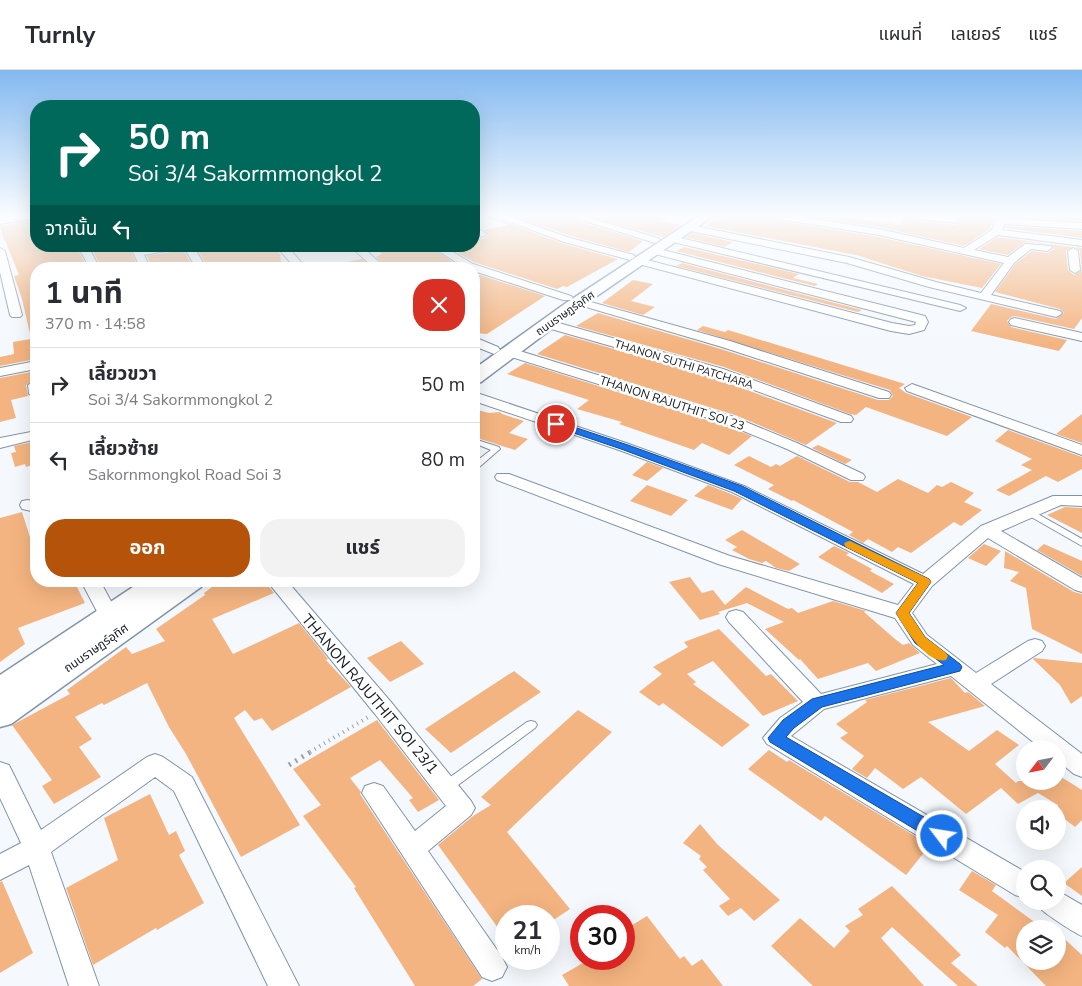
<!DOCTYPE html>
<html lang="th">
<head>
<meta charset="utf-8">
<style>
	body { margin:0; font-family:"Nunito Sans","Noto Sans Thai",sans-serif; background:#f2f2f3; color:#2b2b33; height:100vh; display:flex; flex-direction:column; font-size:19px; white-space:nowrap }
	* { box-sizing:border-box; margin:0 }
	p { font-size:16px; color:#7c7c81 }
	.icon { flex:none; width:28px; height:28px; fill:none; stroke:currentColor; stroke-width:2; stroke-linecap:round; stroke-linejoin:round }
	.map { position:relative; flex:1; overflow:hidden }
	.panel { position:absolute; left:30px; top:192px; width:450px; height:325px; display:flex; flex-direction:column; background:#fff; border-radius:20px; box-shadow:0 5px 20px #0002 }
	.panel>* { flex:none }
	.hud { position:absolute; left:30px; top:30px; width:450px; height:152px; border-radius:20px; box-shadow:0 5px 20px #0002; background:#00695c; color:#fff; overflow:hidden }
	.needle { width:32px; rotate:238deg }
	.fabs { position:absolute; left:1016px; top:670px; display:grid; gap:10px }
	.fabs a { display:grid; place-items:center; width:50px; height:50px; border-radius:50%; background:#fff; box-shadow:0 5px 20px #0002; font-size:25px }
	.speed { position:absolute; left:495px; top:835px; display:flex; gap:10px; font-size:25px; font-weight:700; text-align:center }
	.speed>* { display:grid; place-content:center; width:65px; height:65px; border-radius:50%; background:#fff; box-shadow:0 5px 20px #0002; line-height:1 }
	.speed small { font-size:12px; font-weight:400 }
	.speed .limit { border:8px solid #d22; background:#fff; color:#111 }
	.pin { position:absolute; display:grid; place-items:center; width:42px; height:42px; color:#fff; margin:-21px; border:2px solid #fff; border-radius:50%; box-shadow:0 1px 5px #0007 }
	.me { position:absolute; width:55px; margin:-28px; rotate:301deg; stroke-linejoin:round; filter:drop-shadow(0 0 4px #0008) }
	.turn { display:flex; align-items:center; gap:18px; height:105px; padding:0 15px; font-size:22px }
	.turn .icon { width:65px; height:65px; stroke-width:2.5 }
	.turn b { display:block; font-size:35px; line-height:42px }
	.then { display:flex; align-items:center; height:48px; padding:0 15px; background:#0003; gap:10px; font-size:19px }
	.round { display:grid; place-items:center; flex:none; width:52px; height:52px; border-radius:20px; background:#f2f2f3 }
	.head { display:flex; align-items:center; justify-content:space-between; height:85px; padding:0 15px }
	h1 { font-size:30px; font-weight:700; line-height:38px }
	.primary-button { display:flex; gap:10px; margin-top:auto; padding:10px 15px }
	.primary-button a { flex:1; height:58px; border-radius:20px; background:#b45309; color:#fff; font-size:20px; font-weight:700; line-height:58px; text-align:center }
	.primary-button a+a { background:#f2f2f3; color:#2b2b33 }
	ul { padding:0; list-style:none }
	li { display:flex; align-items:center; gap:15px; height:75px; padding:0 15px; border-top:1px solid #e1e1e2 }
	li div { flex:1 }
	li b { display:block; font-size:19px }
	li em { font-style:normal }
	header { display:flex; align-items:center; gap:30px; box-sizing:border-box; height:70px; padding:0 25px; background:#fff; border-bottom:1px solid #e1e1e2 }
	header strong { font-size:24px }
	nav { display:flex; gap:28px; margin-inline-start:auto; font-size:18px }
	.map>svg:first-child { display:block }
	.building { fill:#f4b481 }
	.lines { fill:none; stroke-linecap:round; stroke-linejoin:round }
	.lane-casing { stroke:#8094ab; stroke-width:2 }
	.street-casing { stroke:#8094ab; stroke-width:2 }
	.secondary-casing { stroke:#8094ab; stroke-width:3 }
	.path-far1 { stroke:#9ca1a8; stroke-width:4; stroke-dasharray:1 4.5; stroke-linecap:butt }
	.path { stroke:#9ca1a8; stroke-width:5; stroke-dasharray:2 5.5; stroke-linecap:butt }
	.lane { fill:#fff; fill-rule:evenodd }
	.street { fill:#fff; fill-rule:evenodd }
	.secondary { fill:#fff; fill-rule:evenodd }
	.route { fill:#1a73e8; stroke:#114b97 }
	.slow { fill:#f59e0b }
	.labels { text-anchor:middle; stroke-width:5; stroke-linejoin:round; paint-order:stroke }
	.far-street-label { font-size:11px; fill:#101821; stroke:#fff }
	.street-label { font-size:12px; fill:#101821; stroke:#fff }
	.near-street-label { font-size:15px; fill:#101821; stroke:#fff }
</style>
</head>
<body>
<header>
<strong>Turnly</strong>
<nav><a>แผนที่</a><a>เลเยอร์</a><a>แชร์</a></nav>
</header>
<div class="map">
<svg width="1082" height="916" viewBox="0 0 1082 916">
	<rect width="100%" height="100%" fill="#f5f9fe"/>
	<!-- building -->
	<path class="building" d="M488,146h5l1,2 70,26 54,15 -51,28 -4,-1 -6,3 -83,-27 -27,-16h27v-10l9,3 6,-4 -5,-5 25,-5 -22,-7z
		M513,146h54l1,2 75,23 -14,11 -58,-16z
		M588,146h83l-10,5 21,4 -19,12z
		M726,146h46l7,5 100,16 122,27 -19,24 -60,-12 -66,-21 -150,-29 10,-7 4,1z
		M804,146h35l62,9 1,-9h11l7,5 35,4 7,-4 -7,-5h116l11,2v3l-82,-5 -7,4 -3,9 -26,17 -85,-19z
		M31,151l5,8v17h40l12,23h-52v69h-5l-9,-39 -8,-23 5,-1 -14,-35h-1l-4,-14z
		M1005,156l77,5v7l-78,-10z
		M691,163l42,9 -9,5 -39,-10z
		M998,167l74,10 -6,4 2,19 6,5 8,-5 -2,-19 -5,-4 7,1v70l-8,11 -59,-13 -4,1 -4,4 4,6 56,13 -8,11 -88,-20 20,-27 65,15 8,-6 -4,-4 -65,-17 20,-28 17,-13 15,2 7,-4 -3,-5 -26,-2 -17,13 -29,-6z
		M90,176h38l11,22 -37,1z
		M195,176h79l6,8 2,15h-73z
		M371,176h58l34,23h-74l-13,-12 6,-3z
		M684,177l115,27 -6,4 25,6 -3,2 -139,-35z
		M182,178l13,21h-38l-2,-3h-3l-5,-10 30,-5z
		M362,189l10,10h-25v-7z
		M682,193l180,47 -4,2 -182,-46z
		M474,203l71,23 -58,38 -13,-1z
		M633,210l20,4 -22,17 24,6 -12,8 -41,-12z
		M598,243l123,36 157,51h11l4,-4 -3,-6 -193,-60 6,-4 22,6 3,-2 10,3 167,51 -6,4 7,5 66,24 -25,19 -81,-29 -10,8 -6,-1 -126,-47 -148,-41z
		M565,265l147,42 125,46 -31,22 -71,-30 -198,-61z
		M36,268v21l-36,7v-9l14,-3 -1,-12z
		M525,293l198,62 29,11 -23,19 -27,-12 -8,7 -75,-26 3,-2 -45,-13 12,-9 -82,-26z
		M36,301v8l-10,6 2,11 -17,4 5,18 -16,4v-44z
		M474,339l15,4 11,-1 2,2 22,7 -15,12 19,6 -13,11 -41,-13z
		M1082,344v29l-26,-9z
		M1008,360l74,27v12l-24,13 -12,-6 -37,20 -13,-6 36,-20 -11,-5 11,-6 -37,-18z
		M36,371v23l-10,3 -1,-3 -10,3 -4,-14 5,-1 -2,-6z
		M818,375l34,15 -7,4 -33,-16z
		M749,386l22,11 5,-3 4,2 17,-10 53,26h8l19,10 21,-13 30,14 9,-8 5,2 9,-5 23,11 -10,9 18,8 -21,16 -7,-4 -43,31 -13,-6 -6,5 -24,-13 -5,4 -14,-8 4,-3 -60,-32 -1,1 -24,-12 6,-4 -40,-20z
		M647,392l16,6 -16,13 -15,-6z
		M647,415l41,15 -17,16 -41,-15z
		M708,415l23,9 11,5 -10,11 -38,-14z
		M1065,437l17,1v25l-35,-18z
		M22,442l14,44v25h38l11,22 -67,25 7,16 -25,18v-144z
		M742,460l58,34 -11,7 -13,-3 -10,-7 -4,2 -13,-4 -17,-9 5,-3 -12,-7z
		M984,474l17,7 -15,15 -18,-8z
		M1044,474l38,17v15l-45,-26z
		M834,476l15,7 -3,2 26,14 -2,2 24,13 -12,9 -64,-36z
		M1005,481l69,41 8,2v60l-50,-25 -6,-41 -16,-7 9,-9 -15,-4z
		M690,507l12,16 11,-3 12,15 21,-18 42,22 4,-1 6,5 35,-12 33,10 -2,1 31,27 8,6 6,-2 11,10 -44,18 -8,-8 -50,16 -18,-20 -1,1 -34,-31 19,-7 -37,-19 -29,9 2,2 -20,6 -31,-38z
		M220,511h45l9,12 -62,26 21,35 66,-31 29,36 -2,1 25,27 -79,44 -10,-13 -8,3 -9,-11 -11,8 66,107 -59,32 -55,-103 -17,-27 -22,-44 -43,22 -2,-2 -27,14 17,22 -13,8 22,30 -47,27 -12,-18 10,-6 -40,-55 58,-31 -3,-4 59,-43 6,7 33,-13 -9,-12 49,-34 -1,-2z
		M719,559l47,47 5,-2 27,27 -35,15 -50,-55 -26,13 9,8 -3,2 57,41 -28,22 -59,-44 -4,3 -20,-14 23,-18 -9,-7 35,-20 -4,-5z
		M401,571l23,23 -34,18 -23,-24z
		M1034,588l48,5v33l-11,8 -11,-19 -27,-26z
		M514,601l27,21 -90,61 -26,-24z
		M951,608l14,15 3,-1 17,14 -57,16 41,29 28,-21 22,15 -24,19 21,19 2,-2h40v-6l24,15v30l-7,7 -17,-13v-9l-20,-12 -20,11 -17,-16 -35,26 -45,-37 -18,12 -28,-21 -8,10 -15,-9 12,-13 -24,-18 8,-5 -12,-9 31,-22 -2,-2z
		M578,640l34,22 -105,100 63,77 -21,14v-7h-43v23l-68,-94 35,-29 18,-11 -10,-8z
		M377,650l62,80 -21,12 -9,-12 4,-2 -33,-38 -30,18 11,14 -1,2 122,185 -9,7h-58l-61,-98 2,-1 -53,-71 18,-11 -28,-36z
		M769,680l18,12 2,-2 141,85 -24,30 -81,-59 -4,5 -73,-52z
		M150,724l19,41 7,-4 9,20 -6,4 25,48 -47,27 -1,-2 -63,37 -27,-77 52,-28 -14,-42z
		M700,754l18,21 62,55 -26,21 -13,-13 -13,8 -9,-10 11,-7 -27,-29 4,-3 -8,-8 2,-3 -18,-13z
		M1082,797v29l-18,-13z
		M972,801l24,14 -4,6 52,38h-19v32h33v-28l24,22v31h-36l-39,-40 -2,2 -20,-16 13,-17 -39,-25z
		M2,811l31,72 -33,20v-91z
		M892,816l69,69 -10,8 27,23h-20l-66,-59 -11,11 43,48h-111l-42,-40 29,-28 34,30 16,-17 -5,-5 18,-11 -5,-6z
		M647,846l33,43 4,-3 8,10 10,-7 21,27h-154l-7,-11 28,-16h34v-29z"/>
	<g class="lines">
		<defs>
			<path id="lane" d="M474,369l25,8 1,2 -23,20h-3v-6l17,-13 -17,-7z
				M1029,439l53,30v7l-56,-32 -1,-2z
				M531,651l4,1 2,3 -2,3 -85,63 -4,1 -4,-1 -2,-4 2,-4 85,-61z"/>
			<path id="street" d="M16,146h20l-5,3 -31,5v-6z
				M495,146h13l62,22 64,17 1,2 -5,3 -66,-18z
				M569,146h14l75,22 2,2 -5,3 -3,-1z
				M774,146h20l85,13 85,19 28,-18 3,-9 5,-3 82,5v6l-78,-5 -2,6 80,10v6l-84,-11 -24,15 34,7 17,-13 26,2 1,2 -5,3 -16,-2 -17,14 -23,32 69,16 2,2 -2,2 -4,2 -127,-30 -82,-24 -157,-32 -5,-3 5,-3 159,32 87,25 45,11 23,-30 -125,-28 -100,-16z
				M915,146c12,-1 35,-3 45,4l-5,3 -35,-4z
				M474,157l13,7 -5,3 -8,-3z
				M672,166l288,69 6,3 -6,3 -291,-70v-4z
				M78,176h10l12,23h-10z
				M130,176h10l2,3 17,-3h23l-5,3 -33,6 7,14h-10z
				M183,176h10l14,23h-10z
				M276,176h11l20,23h-11z
				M350,176h11l26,23h-12z
				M431,176h12l30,18 98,32 2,2 -2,2h-8l-89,-29v-2l-9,-1z
				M0,178l5,3 17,64 -2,2h-8l-2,-2 -10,-43z
				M655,178l270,68 3,6 -4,8 -15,4 -18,-3 -256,-68 -1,-2 1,-2 4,-1 253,65 17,3 6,-1 1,-3 -265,-69v-4z
				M1073,178l5,3 2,19 -5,3 -5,-3 -2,-19z
				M580,229l150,42 159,51 2,3 -2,3h-10l-157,-51 -146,-43 -2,-2z
				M1015,248l67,15v8l-71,-16 -2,-3 2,-3z
				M548,250l175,49 128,47 2,3 -2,3h-10l-128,-47 -169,-48 -2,-3 2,-3z
				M474,267l24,10 2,3 -6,4 -20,-8z
				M510,278l224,69 63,26 66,31 2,3 -2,3h-12l-64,-31 -63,-26 -219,-68 -1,-3z
				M36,291v8l-36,7v-8z
				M35,311h1v17l-7,-4 -1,-9z
				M912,314l170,61v10l-175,-64 -2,-3z
				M474,322l155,52 115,42 179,88 58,-48 72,-30h29v10l-21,-1 -60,26 81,47v14l-7,-2 -87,-52 -56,48 -20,27 15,22 49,38 52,-32 7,-2 7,2 3,5 -3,5 -51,33 91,70v23l-8,-3 -16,-13v-12h-16l-91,-73 -127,33 -33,27 234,136v26l-10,-3 -248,-151 -4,-6 17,-20 23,-16 -74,-80 -3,-5 3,-5 7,-2 7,2 78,82 116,-30 -24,-19 -18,-27 -177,-54 -221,-84 -2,-3 2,-3h12l221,82 168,49 16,-21 -182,-92 -113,-42 -145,-49z
				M36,361v8l-36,9v-10z
				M28,430l8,2v10l-14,-3 -2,-4 2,-4z
				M81,511h19l19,35 -3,5 -7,2 -7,-2z
				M267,511h20l104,121 80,99 4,7 -4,7 -43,36 74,106 5,10 -5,10 -10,4 -10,-4 -120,-184 3,-7 9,-3 9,3 32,45 31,-25 -71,-92z
				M155,684l8,3 29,20 107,209h-31l-94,-195 -19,-14 -104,75 48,134h-30l-40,-121 -29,15v-26l21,-11 -21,-45v-36l9,3 32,65 106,-73z
				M1058,821l24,14v31c-6,-2 -38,-23 -41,-27 -2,-2 -3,-5 -4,-8h21z"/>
			<path id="secondary" d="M699,146h14l-135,93 -97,73 -7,2v-15l92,-66z
				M142,511h62l-3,6 -190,137 -11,3v-52z"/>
		</defs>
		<!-- lane casing -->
		<use href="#lane" class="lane-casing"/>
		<!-- street casing -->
		<use href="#street" class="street-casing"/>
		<!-- secondary casing -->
		<use href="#secondary" class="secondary-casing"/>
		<!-- path-far1 -->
		<path class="path-far1" d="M310,682l60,-36"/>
		<!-- path -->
		<path class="path" d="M289,695l23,-14"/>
		<!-- lane -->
		<use href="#lane" class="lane"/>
		<!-- street -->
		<use href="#street" class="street"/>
		<!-- secondary -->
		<use href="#secondary" class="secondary"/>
	</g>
	<!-- sky -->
	<linearGradient id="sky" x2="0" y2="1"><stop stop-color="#83b9f0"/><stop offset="0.53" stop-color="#fafcff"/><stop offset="1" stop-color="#fafcff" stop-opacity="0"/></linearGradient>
	<rect width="1082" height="274" fill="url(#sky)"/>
	<!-- route -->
	<path class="route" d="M556,351l72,24 114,41 187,93 2,3 -22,31 16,24 35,27 2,3 -2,4 -138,36 -28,21 -8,9 162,94 2,5 -2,6 -6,2 -6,-2 -166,-100 -2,-4 15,-18 29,-21 132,-34 -29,-22 -19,-30 22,-30 -184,-92 -113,-42 -68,-23 -2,-2z"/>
	<!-- slow -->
	<path class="slow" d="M850,471l79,38 2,3 -22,31 16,24 21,16 2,3 -2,4c-19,5 -42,-33 -50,-47l22,-30 -72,-36 -2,-3 2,-2z"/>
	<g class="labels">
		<!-- far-street labels -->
		<g class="far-street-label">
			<text transform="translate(565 243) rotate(-35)" y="4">ถนนราษฏร์อุทิศ</text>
			<text transform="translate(684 294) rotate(17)" y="4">THANON SUTHI PATCHARA</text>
		</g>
		<!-- street labels -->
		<g class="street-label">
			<text transform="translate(672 333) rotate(18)" y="4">THANON RAJUTHIT SOI 23</text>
			<text transform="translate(96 578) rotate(-35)" y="4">ถนนราษฏร์อุทิศ</text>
		</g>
		<!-- near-street labels -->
		<g class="near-street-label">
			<text transform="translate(370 624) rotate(50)" y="5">THANON RAJUTHIT SOI 23/1</text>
		</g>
	</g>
</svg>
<div class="fabs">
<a><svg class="needle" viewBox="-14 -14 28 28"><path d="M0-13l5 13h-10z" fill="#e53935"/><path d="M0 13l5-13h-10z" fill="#7c7c81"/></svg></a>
<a><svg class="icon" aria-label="sound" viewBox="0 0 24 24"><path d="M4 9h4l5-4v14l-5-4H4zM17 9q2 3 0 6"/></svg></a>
<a><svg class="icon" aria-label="search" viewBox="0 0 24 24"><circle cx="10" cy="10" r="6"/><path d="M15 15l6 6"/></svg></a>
<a><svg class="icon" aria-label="layers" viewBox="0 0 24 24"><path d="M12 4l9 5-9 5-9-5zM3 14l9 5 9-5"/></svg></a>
</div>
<div class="speed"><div>21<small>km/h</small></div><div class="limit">30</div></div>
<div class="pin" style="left:556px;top:354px;background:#d93025"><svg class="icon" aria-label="arrive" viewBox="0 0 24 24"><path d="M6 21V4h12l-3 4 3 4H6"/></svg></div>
<svg class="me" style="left:942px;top:766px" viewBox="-20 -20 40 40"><circle r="17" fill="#1a73e8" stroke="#fff" stroke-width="3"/><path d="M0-11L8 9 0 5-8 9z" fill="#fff"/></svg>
<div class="hud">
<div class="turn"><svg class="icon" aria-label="right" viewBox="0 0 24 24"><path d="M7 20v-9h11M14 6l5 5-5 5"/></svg><div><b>50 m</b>Soi 3/4 Sakormmongkol 2</div></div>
<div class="then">จากนั้น<svg class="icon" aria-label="left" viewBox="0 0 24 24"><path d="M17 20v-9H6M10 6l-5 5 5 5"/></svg></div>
</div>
<section class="panel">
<div class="head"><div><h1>1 นาที</h1><p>370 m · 14:58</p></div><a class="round" style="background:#d93025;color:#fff"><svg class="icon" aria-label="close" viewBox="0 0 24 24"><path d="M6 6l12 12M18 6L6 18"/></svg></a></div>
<ul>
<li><svg class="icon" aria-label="right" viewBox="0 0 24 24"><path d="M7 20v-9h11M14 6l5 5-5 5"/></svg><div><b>เลี้ยวขวา</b><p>Soi 3/4 Sakormmongkol 2</p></div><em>50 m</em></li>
<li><svg class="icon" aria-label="left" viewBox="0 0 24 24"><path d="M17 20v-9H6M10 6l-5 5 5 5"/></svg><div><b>เลี้ยวซ้าย</b><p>Sakornmongkol Road Soi 3</p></div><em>80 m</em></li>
</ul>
<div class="primary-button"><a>ออก</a><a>แชร์</a></div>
</section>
</div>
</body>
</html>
